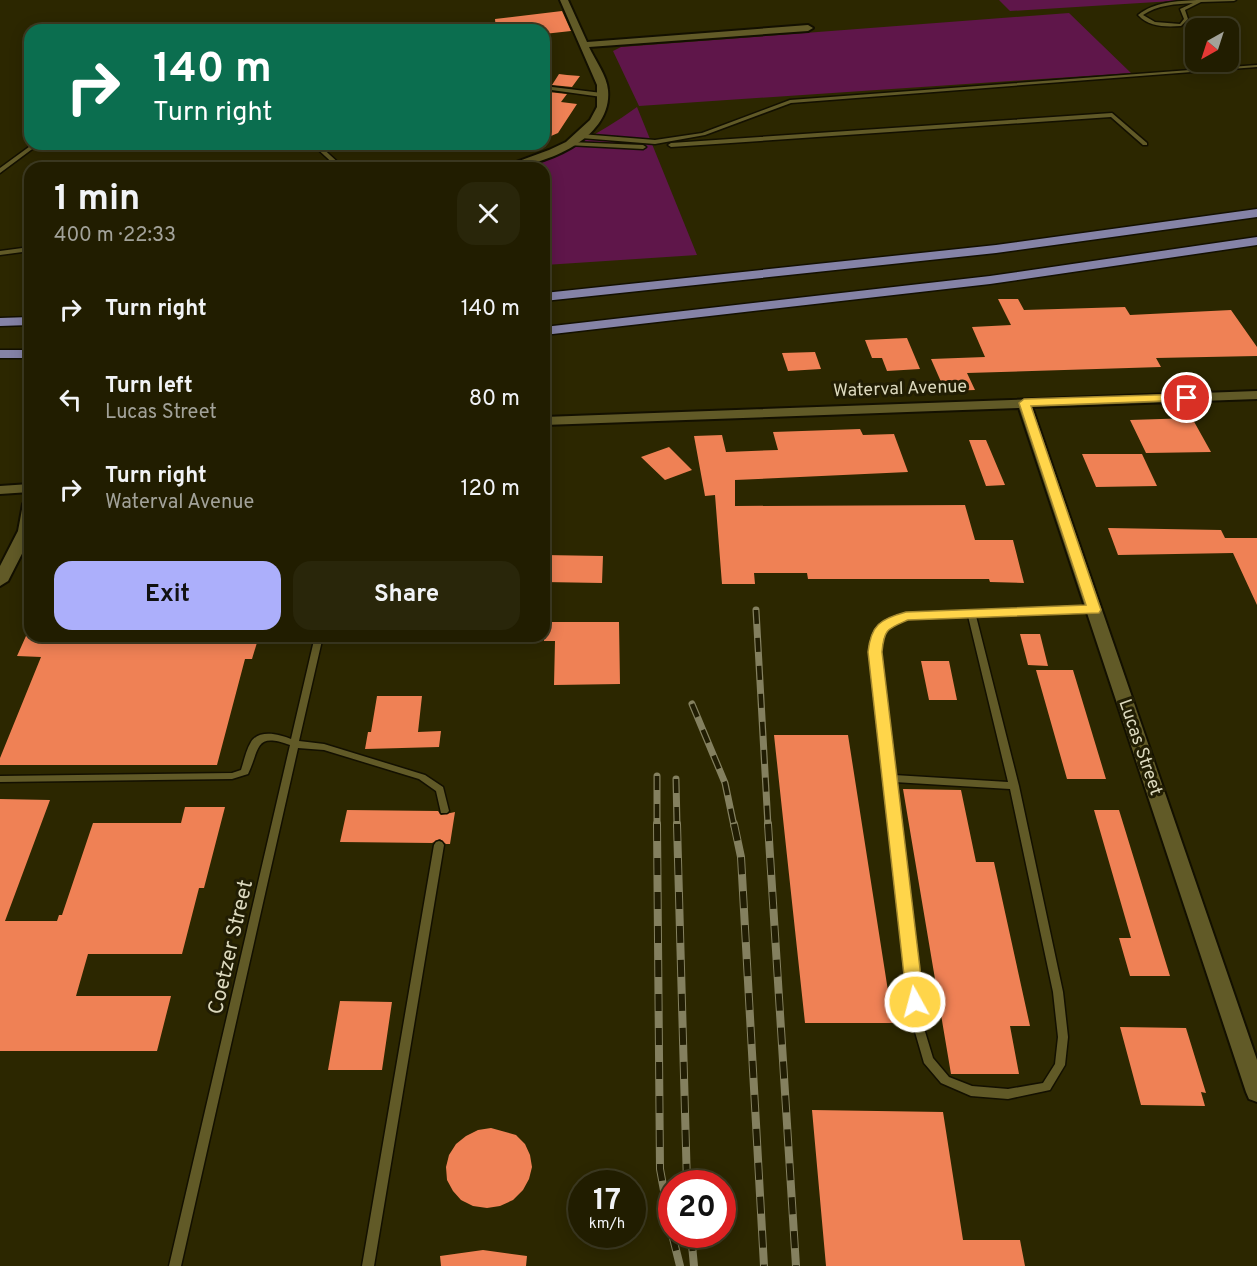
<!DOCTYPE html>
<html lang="en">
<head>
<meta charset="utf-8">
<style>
	body { margin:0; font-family:Overpass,sans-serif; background:#29260a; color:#f1f3f6; height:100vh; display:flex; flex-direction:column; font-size:22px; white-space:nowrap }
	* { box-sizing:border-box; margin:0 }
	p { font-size:20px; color:#a2a299 }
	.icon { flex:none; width:33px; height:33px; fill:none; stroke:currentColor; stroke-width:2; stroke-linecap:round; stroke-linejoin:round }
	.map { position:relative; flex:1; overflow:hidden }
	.side { position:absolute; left:24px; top:162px; width:526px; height:480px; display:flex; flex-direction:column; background:#211d00; border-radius:18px; box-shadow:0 3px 15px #0003,0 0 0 2px #3e3b22 }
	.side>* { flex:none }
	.guide { position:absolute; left:24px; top:24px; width:526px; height:126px; border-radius:18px; box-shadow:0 3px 15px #0003,0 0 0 2px #3e3b22; background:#0b6e4f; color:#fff; overflow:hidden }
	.needle { width:39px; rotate:219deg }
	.fabs { position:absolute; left:1185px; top:18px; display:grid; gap:12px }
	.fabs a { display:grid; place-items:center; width:54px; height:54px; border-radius:12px; background:#211d00; box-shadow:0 3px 15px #0003,0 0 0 2px #3e3b22; font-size:30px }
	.speed { position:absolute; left:568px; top:1170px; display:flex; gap:12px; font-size:30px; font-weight:700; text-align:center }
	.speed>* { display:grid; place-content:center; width:78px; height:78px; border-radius:50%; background:#211d00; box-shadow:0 3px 15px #0003,0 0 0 2px #3e3b22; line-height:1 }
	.speed small { font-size:15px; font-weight:400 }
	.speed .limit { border:9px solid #d22; background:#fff; color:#111 }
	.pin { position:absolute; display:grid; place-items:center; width:51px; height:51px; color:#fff; margin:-26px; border:3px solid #fff; border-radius:50%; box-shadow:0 2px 6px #0007 }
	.me { position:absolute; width:66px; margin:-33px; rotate:353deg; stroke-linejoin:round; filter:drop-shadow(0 0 4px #0008) }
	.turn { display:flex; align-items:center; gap:21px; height:126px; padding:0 30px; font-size:27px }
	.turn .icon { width:78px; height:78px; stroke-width:2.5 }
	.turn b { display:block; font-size:42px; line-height:51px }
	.round { display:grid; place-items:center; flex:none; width:63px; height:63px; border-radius:18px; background:#29260a }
	.overview { display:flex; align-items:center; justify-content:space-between; height:102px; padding:0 30px }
	h1 { font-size:36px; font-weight:700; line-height:45px }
	.primary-button { display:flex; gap:12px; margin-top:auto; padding:12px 30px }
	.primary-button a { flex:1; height:69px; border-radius:18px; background:#acaffb; color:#111; font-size:24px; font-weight:700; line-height:69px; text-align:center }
	.primary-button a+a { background:#29260a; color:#f1f3f6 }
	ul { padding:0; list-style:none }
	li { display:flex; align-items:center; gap:18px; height:90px; padding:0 30px }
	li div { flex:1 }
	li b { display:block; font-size:22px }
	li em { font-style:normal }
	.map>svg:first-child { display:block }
	.green { fill:#5f164a }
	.building { fill:#ef8155 }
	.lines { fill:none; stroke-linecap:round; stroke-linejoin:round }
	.lane-casing { stroke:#131000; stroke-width:3 }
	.street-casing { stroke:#131000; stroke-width:4 }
	.primary-casing { stroke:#131000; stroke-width:3 }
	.lane { fill:#615a27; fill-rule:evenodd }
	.street { fill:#615a27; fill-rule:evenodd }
	.primary { fill:#8583a7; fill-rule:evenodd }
	.rail-far1-casing { stroke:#84805f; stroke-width:7 }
	.rail-casing { stroke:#84805f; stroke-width:8 }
	.rail-far1 { stroke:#211d03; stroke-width:4.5; stroke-dasharray:14; stroke-linecap:butt }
	.rail { stroke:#211d03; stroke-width:6; stroke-dasharray:17; stroke-linecap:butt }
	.route { fill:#ffd54a; stroke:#a68a30; stroke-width:1.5 }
	.labels { text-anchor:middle; stroke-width:6; stroke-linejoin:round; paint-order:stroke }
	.street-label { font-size:18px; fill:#dcd9be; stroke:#211d03 }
	.near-street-label { font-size:21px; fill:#dcd9be; stroke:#211d03 }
</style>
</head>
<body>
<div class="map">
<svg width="1257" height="1266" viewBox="0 0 1257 1266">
	<rect width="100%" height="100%" fill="#2c2700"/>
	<!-- green -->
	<path class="green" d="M999,0h190l-179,11z
		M1069,13l62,60 -492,33 -26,-55 8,-4z
		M637,107l60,148 -152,10 -1,-97h-35c49,-12 88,-32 128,-61z"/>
	<!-- building -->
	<path class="building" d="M562,11l9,20 -27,3v-4h-48l-1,-11z
		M559,74l8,1 13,1 -8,11 -20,-2z
		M548,92l19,2 -6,8 16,2 -19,29 -14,6v-41z
		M998,299h20l6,11 101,-3 5,8 101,-5 26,37v9l-101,2 5,9 -194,6 8,17 -30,1 -14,-32 54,-2 -13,-30 39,-2z
		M907,338l13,31 -33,2 -5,-13h-10l-7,-18z
		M815,352l6,17 -33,2 -6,-18z
		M1192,418l19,34 -65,1 -16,-33z
		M860,429l3,6 31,-1 14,38 -173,8v26l230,-1 10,35h38l11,43 -34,-1 -1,-3h-181l-1,-6h-53l1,11h-33l-7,-89 -10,1 -11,-60 28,-1 4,17 52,-2 -5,-18z
		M969,440h17l19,45 -19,1z
		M669,447l23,23 -27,10 -24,-23z
		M1082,454h60l15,32 -61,1z
		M1108,528l113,2 4,8h32v67l-24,-52 -115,2z
		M544,555l59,1 -1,27 -58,-1z
		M544,622h75l1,62 -66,1 1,-44h-11z
		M1020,634h20l8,32 -20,-1z
		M26,636h233l-7,23h-7l-28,106h-217v-7l41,-101 -24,-1z
		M921,661h28l8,39h-28z
		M1036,670h37l33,109h-39z
		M377,696h45l-4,36 23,-1 -2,16 -74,2 3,-17h3z
		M774,735h74l45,288h-88z
		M903,789l58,1 15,72h18l36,164h-20l9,48h-68z
		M0,799l50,1 -45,121h52l2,-6h3l31,-92h88l4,-16h40l-21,81h-5l-17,66h-94l-12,42h95l-14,55h-157z
		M347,810l91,1 3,4 14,-3 -5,32h-4l-6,-5 -8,4 -92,-1z
		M1094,810h25l51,166h-40l-11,-38h12z
		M340,1001l52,1 -10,68h-54z
		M1120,1027l66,1 20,65 -5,-1 4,14 -64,-1z
		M812,1110l131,2 20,128h57l5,26h-199z
		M491,1128l25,7 9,9 5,11 2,12 -3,12 -6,11 -10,10 -13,6 -13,2 -14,-2 -12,-6 -8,-9 -6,-11 -1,-13 3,-12 7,-11 10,-8 12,-6z
		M483,1250l44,6 -1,10h-85l-1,-10z"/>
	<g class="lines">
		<defs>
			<path id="lane" d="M1197,0h39l-2,1 -33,1 -16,8 3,9 -7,7c-16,1 -32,1 -43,-11 16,-13 39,-14 59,-15zM1193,3l-13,6 4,10 -4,5 -25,-2 -12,-7c14,-10 33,-11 50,-12z
				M1257,65v2l-466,36 -86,32 -50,9 -74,-6 -3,-2 3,-2 74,6 47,-7 88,-33z
				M544,86l58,7 3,2 -3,2 -58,-8z
				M1112,113l35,30v2h-4l-32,-28 -440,30 -3,-2 3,-2z
				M569,142l74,3 3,2 -3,2 -76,-4 -1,-1z
				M33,144h6l-39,29v-5z
				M312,144h6l24,22v2h-4z
				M30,247v4l-30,4v-4z
				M1094,607l3,1 1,2 -1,2 -121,4 43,170 44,206 5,45 -3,28 -15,25 -42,9 -37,-3 -30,-13 -17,-20 -11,-38 -42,-372c2,-26 12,-35 37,-40zM968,616l40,166 -114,-7 -15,-122 4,-20 9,-10 10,-4 14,-2zM894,782l116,7 43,203 5,45 -3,27 -12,19 -35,6 -36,-3 -23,-9 -16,-19 -10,-33z
				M315,636h8l-24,105 25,3 101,31 18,12 6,24 -2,2h-6l-5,-22 -17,-12 -95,-29 -26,-2 -117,518h-12l121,-521c-36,-13 -30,4 -42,29l-16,5 -232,3v-6l232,-3 9,-3c3,-9 5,-20 10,-28 8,-13 28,-8 40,-3z
				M439,841l3,1 2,3 -70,421h-12l72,-421 2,-3z"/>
			<path id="street" d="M560,0h8l19,42 221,-17 5,3 -5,3 -219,16c6,13 18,29 19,43 5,50 -68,78 -108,78l49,-18 17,-8 24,-22 7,-13v-22z
				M1257,391v8l-225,8 225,653v42l-8,-3 -3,-7 -227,-684 -475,17v-8z
				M30,484v8l-30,2v-8z
				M30,499v39l-22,43 -8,5v-20l18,-35 5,-27z"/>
			<path id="primary" d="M1257,209v8l-261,36 -452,48v-8l452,-48z
				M1257,237v8l-267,39 -446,51v-8l446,-51z
				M30,317v8l-30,1v-8z
				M0,350h30v8h-30z"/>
		</defs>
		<!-- lane casing -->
		<use href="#lane" class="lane-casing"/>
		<!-- street casing -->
		<use href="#street" class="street-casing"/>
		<!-- primary casing -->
		<use href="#primary" class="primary-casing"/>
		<!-- lane -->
		<use href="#lane" class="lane"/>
		<!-- street -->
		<use href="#street" class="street"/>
		<!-- primary -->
		<use href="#primary" class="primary"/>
		<defs>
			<path id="rail-far1" d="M756,610l12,216
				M692,704l33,79 9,43
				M657,776v50
				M676,779l1,47"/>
			<path id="rail" d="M657,824l3,345 12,65
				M677,824l10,360
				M734,824l7,33 23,409
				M768,824l28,442
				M672,1234l8,32
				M691,1234l3,32"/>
		</defs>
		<!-- rail-far1 casing -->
		<use href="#rail-far1" class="rail-far1-casing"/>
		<!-- rail casing -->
		<use href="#rail" class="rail-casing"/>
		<!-- rail-far1 -->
		<use href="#rail-far1" class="rail-far1"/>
		<!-- rail -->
		<use href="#rail" class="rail"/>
	</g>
	<!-- route -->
	<path class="route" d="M1187,394l4,1v5l-160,6 70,204 -2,3 -191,7c-21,9 -24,9 -26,32l42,350 -2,5 -7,2 -6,-2 -2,-5 -39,-350c3,-27 12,-33 38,-40l180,-7 -67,-202 5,-4z"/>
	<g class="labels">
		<!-- street labels -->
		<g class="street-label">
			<text transform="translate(900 388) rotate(-2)" y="6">Waterval Avenue</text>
			<text transform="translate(1141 747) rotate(71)" y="6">Lucas Street</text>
		</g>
		<!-- near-street labels -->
		<g class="near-street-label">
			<text transform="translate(230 947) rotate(-77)" y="7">Coetzer Street</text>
		</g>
	</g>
</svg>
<div class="fabs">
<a><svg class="needle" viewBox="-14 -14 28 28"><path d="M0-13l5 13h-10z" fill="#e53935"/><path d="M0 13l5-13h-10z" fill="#a2a299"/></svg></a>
</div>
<div class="speed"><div>17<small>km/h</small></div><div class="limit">20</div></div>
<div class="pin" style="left:1187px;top:398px;background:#d93025"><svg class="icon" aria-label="arrive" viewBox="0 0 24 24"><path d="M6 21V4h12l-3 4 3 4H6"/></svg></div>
<svg class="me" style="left:915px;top:1002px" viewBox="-20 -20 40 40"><circle r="17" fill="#ffd54a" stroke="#fff" stroke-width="3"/><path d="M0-11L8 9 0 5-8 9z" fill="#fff"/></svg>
<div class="guide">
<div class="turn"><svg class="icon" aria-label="right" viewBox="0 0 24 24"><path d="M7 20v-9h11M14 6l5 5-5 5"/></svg><div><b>140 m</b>Turn right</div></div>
</div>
<section class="side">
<div class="overview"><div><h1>1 min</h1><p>400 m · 22:33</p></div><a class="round"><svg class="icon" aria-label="close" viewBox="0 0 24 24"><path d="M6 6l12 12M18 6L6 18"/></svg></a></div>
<ul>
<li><svg class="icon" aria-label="right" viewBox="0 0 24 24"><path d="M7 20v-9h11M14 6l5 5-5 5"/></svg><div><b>Turn right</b></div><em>140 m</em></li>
<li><svg class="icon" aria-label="left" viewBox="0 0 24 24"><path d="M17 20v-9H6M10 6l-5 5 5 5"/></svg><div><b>Turn left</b><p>Lucas Street</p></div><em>80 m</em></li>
<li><svg class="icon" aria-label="right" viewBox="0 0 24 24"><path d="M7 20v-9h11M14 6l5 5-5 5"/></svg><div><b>Turn right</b><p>Waterval Avenue</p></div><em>120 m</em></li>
</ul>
<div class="primary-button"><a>Exit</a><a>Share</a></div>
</section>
</div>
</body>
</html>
